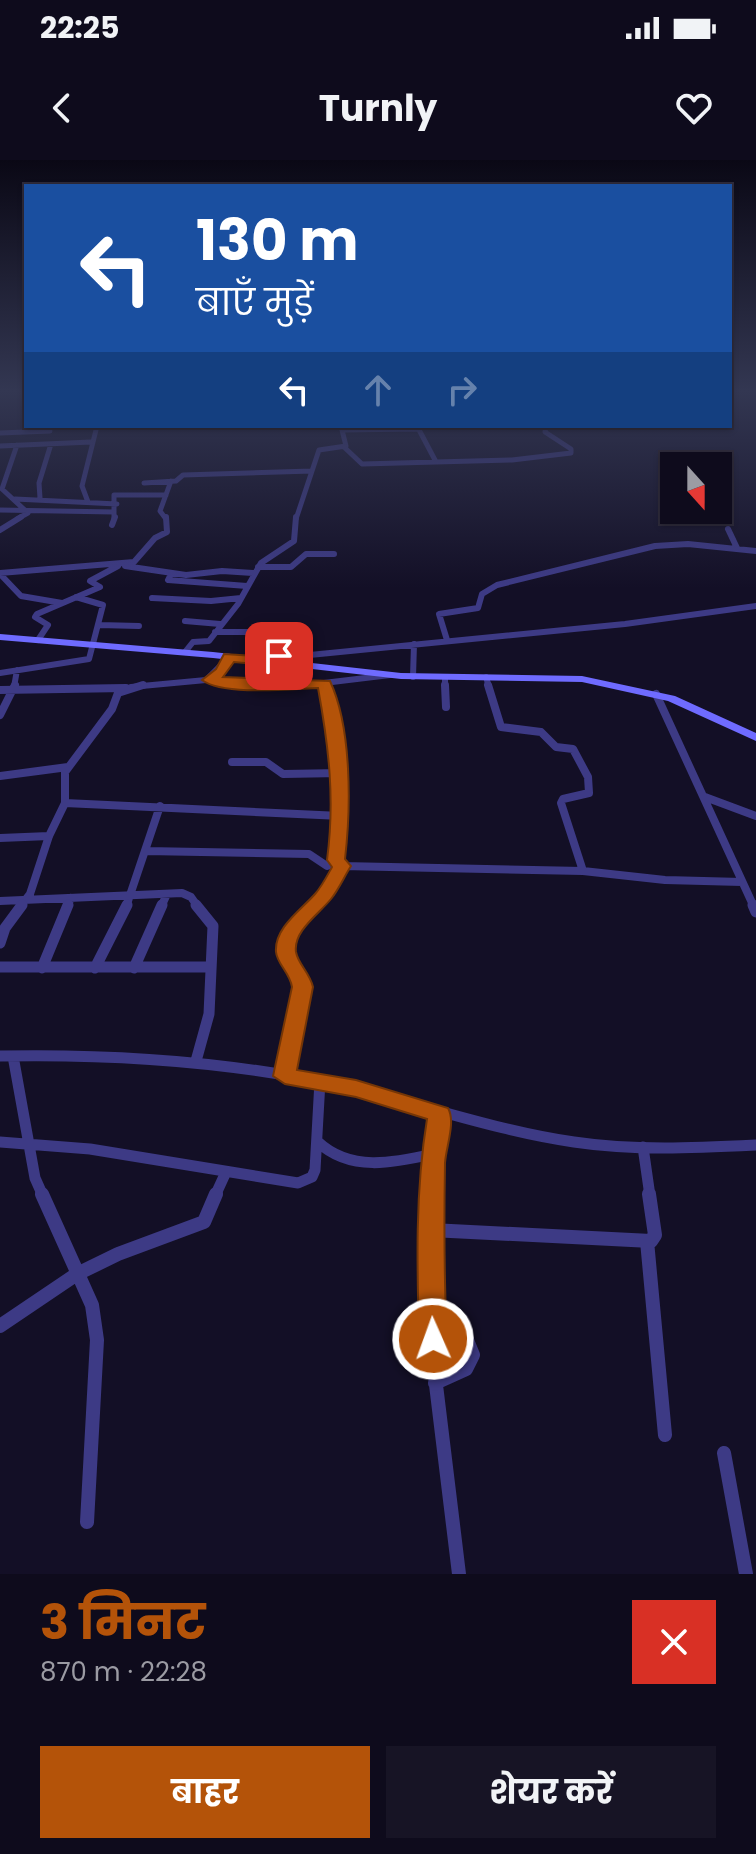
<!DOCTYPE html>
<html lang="hi">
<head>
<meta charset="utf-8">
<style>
	body { margin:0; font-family:Poppins,"Noto Sans Devanagari",sans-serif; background:#171425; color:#f1f3f6; height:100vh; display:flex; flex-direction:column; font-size:30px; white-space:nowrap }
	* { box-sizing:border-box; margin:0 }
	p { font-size:26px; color:#9b9ba3 }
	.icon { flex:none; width:44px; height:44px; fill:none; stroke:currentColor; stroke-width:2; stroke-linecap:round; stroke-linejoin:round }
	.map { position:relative; height:1414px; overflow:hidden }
	.panel { display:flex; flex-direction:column; background:#0e0b1c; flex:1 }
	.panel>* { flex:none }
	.guide { position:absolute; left:24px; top:24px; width:708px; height:244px; border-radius:0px; box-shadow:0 2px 6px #0004,0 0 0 2px #2e2b3b; background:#1a4fa0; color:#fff; overflow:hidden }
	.needle { width:52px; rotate:159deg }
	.buttons { position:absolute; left:660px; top:292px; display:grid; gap:16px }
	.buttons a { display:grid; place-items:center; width:72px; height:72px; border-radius:0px; background:#0e0b1c; box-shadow:0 2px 6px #0004,0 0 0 2px #2e2b3b; font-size:40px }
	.pin { position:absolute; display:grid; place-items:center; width:68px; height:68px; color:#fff; margin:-34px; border-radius:16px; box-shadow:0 4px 12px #0006 }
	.me { position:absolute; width:88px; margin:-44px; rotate:358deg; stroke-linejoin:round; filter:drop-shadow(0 0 6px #0008) }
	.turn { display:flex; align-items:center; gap:28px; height:168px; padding:0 40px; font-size:36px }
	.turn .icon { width:104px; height:104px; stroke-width:2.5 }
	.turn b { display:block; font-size:56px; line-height:68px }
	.lanes { display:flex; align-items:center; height:76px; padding:0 40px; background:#0003; justify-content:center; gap:40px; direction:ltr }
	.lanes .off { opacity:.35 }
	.round { display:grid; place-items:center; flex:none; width:84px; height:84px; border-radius:0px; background:#171425 }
	.overview { display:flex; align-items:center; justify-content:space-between; height:136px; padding:0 40px }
	h1 { font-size:48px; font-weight:700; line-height:60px; color:#b45309 }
	.action { display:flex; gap:16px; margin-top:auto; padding:16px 40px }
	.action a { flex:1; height:92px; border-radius:0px; background:#b45309; color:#fff; font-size:32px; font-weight:700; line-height:92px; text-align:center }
	.action a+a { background:#171425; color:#f1f3f6 }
	.status { display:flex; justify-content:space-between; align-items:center; height:56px; padding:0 40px; background:#0e0b1c; direction:ltr }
	.status svg { height:22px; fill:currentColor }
	header { display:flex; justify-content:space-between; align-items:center; height:104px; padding:0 40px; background:#0e0b1c; font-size:36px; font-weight:700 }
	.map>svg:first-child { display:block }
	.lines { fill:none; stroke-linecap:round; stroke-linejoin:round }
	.street-far4 { stroke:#3d3a85; stroke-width:5 }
	.street-far3 { stroke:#3d3a85; stroke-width:6 }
	.street-far2 { stroke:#3d3a85; stroke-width:8 }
	.street-far1 { stroke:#3d3a85; stroke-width:11 }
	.street { stroke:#3d3a85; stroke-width:14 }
	.secondary { fill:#6f6bff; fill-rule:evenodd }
	.route { fill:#b45309; stroke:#753606; stroke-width:2 }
</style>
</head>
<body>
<div class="status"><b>22:25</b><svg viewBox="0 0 49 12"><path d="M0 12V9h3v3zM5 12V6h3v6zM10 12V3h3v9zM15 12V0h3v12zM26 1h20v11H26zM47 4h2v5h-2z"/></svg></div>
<header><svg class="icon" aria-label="back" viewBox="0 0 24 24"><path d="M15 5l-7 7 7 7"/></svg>Turnly<svg class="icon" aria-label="heart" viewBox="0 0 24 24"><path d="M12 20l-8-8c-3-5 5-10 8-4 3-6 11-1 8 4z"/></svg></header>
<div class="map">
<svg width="756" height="1414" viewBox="0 0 756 1414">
	<rect width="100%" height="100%" fill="#130f26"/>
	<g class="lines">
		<!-- street-far4 -->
		<path class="street-far4" d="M417,266l18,34
			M342,270l77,-1
			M0,273l50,-2
			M17,285l-15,44 26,24 -11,6
			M0,286l91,-4
			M344,287l18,17 150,-4 59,-7v-4l-26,-17 1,-6
			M144,323l32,-2 7,-6 129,-4
			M40,338l-1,-15 12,-39
			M15,339l102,5
			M88,342l-6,-16 15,-60
			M0,350l114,2
			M114,359v-24h52
			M166,359l-6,-8 11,-30
			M296,359l23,-69 27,-4 -5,-20"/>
		<!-- street-far3 -->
		<path class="street-far3" d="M112,365l3,-8
			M728,369l9,19
			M0,370l21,-13
			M125,406l61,9 36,-4 31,2
			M258,407h33l15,-13h28
			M0,413l134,-11 21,-24 12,-6 -1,-15
			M0,414l21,22 41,7
			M171,414l-3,6 79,6
			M152,438l59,3 30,-3
			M185,461l35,3
			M99,465l40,1
			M215,472h34
			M38,480l10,-15 -13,-8 2,-3 63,-27 -10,-6 28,-15
			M447,480l-8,-26 39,-6 4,-14 15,-9 158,-39 33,-2 68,7
			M185,492l8,-10 16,-1 29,-37 23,-41 33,-22 2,-24
			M259,500l366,-36 131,-18
			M0,513l89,-14 14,-54 -27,-8
			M413,517l1,-33
			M445,517v10
			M486,517l3,10
			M210,520l89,6 91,-11
			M324,524l1,3
			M14,527l3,-17
			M131,527l75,-7 23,-23"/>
		<!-- street-far2 -->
		<path class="street-far2" d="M287,525h19
			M324,525l14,87 -2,88 6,6 241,5 82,9 77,2
			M445,525l1,22
			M488,525l13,42 40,5 15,15 17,2 15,28 1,16 -26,6 -2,4 22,68
			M0,530l126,-2
			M656,534l98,213
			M0,555l15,-30
			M232,602h34l17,12 58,-1
			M0,616l68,-9
			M705,637l51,19
			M65,643l276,13
			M0,678l49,-2
			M146,691l163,3 18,12 10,-3
			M0,741l182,-8 9,4 7,10
			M20,747l10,-13 19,-58 16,-33v-31l47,-63 6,-16 25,-8
			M67,747l4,-9
			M126,747l34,-101
			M161,747l6,-13
			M313,747l29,-41"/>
		<!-- street-far1 -->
		<path class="street-far1" d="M753,745l3,7
			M0,783l5,-15 17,-23
			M0,807h211
			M42,808l26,-63
			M95,808l32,-63
			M134,808l28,-63
			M0,896c104,-2 206,4 308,23 90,16 176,50 266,63 60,9 121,6 182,3
			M13,896l22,122 8,18
			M196,901l13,-47 4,-88 -17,-21
			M285,916l17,-89 -15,-29 -1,-13 6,-16 23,-24
			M0,982l90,7 208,34 14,-6 3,-7 5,-89
			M318,982c32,30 75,21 115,12
			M643,987l7,49
			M215,1036l11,-24
			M431,1036l9,-82"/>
		<!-- street -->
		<path class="street" d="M42,1034l50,111 5,35 -10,182
			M431,1034l1,158 27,222
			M431,1070l220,11 4,-6 -6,-41
			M647,1081l18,194
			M433,1156l29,12 11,27 -7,14 -31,14
			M0,1166l77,-52 41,-20 86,-32 12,-28
			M724,1293l22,121"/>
		<!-- secondary -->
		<path class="secondary" d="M0,474l213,18 188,21 181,3 93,20 81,37v8l-88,-40 -86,-19 -181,-3 -188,-21 -213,-18z"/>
	</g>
	<!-- sky -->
	<linearGradient id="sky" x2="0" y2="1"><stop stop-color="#0a0815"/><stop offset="0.54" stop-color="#333752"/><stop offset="1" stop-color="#333752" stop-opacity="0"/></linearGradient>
	<rect width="756" height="428" fill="url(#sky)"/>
	<!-- route -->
	<path class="route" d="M279,492l5,1v6l-27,5 -23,-2 -11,15 107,4c22,47 21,127 15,178l6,7c-7,11 -12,23 -20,33 -12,15 -38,32 -35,53 2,12 14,21 17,35l-16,83 59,10 92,28c8,14 -2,39 -3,55 -1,59 -1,117 2,176l-4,8 -10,4 -9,-4 -5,-8c-2,-74 -4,-147 8,-220l-71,-22 -71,-13 -12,-8 19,-89c-2,-14 -15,-23 -16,-35 -2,-24 25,-42 39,-58 7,-8 12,-18 17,-27l-5,-7c8,-60 2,-112 -9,-172 -27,1 -95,8 -116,-8l14,-11 8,-15 33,2z"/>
</svg>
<div class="buttons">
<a><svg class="needle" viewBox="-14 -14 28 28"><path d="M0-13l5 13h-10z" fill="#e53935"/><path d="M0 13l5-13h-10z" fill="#9b9ba3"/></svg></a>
</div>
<div class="pin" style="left:279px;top:496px;background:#d93025"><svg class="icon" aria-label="arrive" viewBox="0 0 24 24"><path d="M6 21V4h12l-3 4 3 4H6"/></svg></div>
<svg class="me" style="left:433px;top:1179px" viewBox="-20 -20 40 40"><circle r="17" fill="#b45309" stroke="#fff" stroke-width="3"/><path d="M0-11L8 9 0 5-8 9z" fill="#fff"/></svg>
<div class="guide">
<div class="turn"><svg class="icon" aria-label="left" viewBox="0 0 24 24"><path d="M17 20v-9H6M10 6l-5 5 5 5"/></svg><div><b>130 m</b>बाएँ मुड़ें</div></div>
<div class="lanes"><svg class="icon" aria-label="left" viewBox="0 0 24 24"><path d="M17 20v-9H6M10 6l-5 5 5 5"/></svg><svg class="icon off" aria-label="ahead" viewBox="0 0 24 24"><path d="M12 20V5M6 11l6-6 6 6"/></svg><svg class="icon off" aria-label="right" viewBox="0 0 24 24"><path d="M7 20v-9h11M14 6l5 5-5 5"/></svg></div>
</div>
</div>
<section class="panel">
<div class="overview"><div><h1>3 मिनट</h1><p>870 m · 22:28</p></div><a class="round" style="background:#d93025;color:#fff"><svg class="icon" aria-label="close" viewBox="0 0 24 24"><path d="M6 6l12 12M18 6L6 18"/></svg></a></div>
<div class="action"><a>बाहर</a><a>शेयर करें</a></div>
</section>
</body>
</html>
